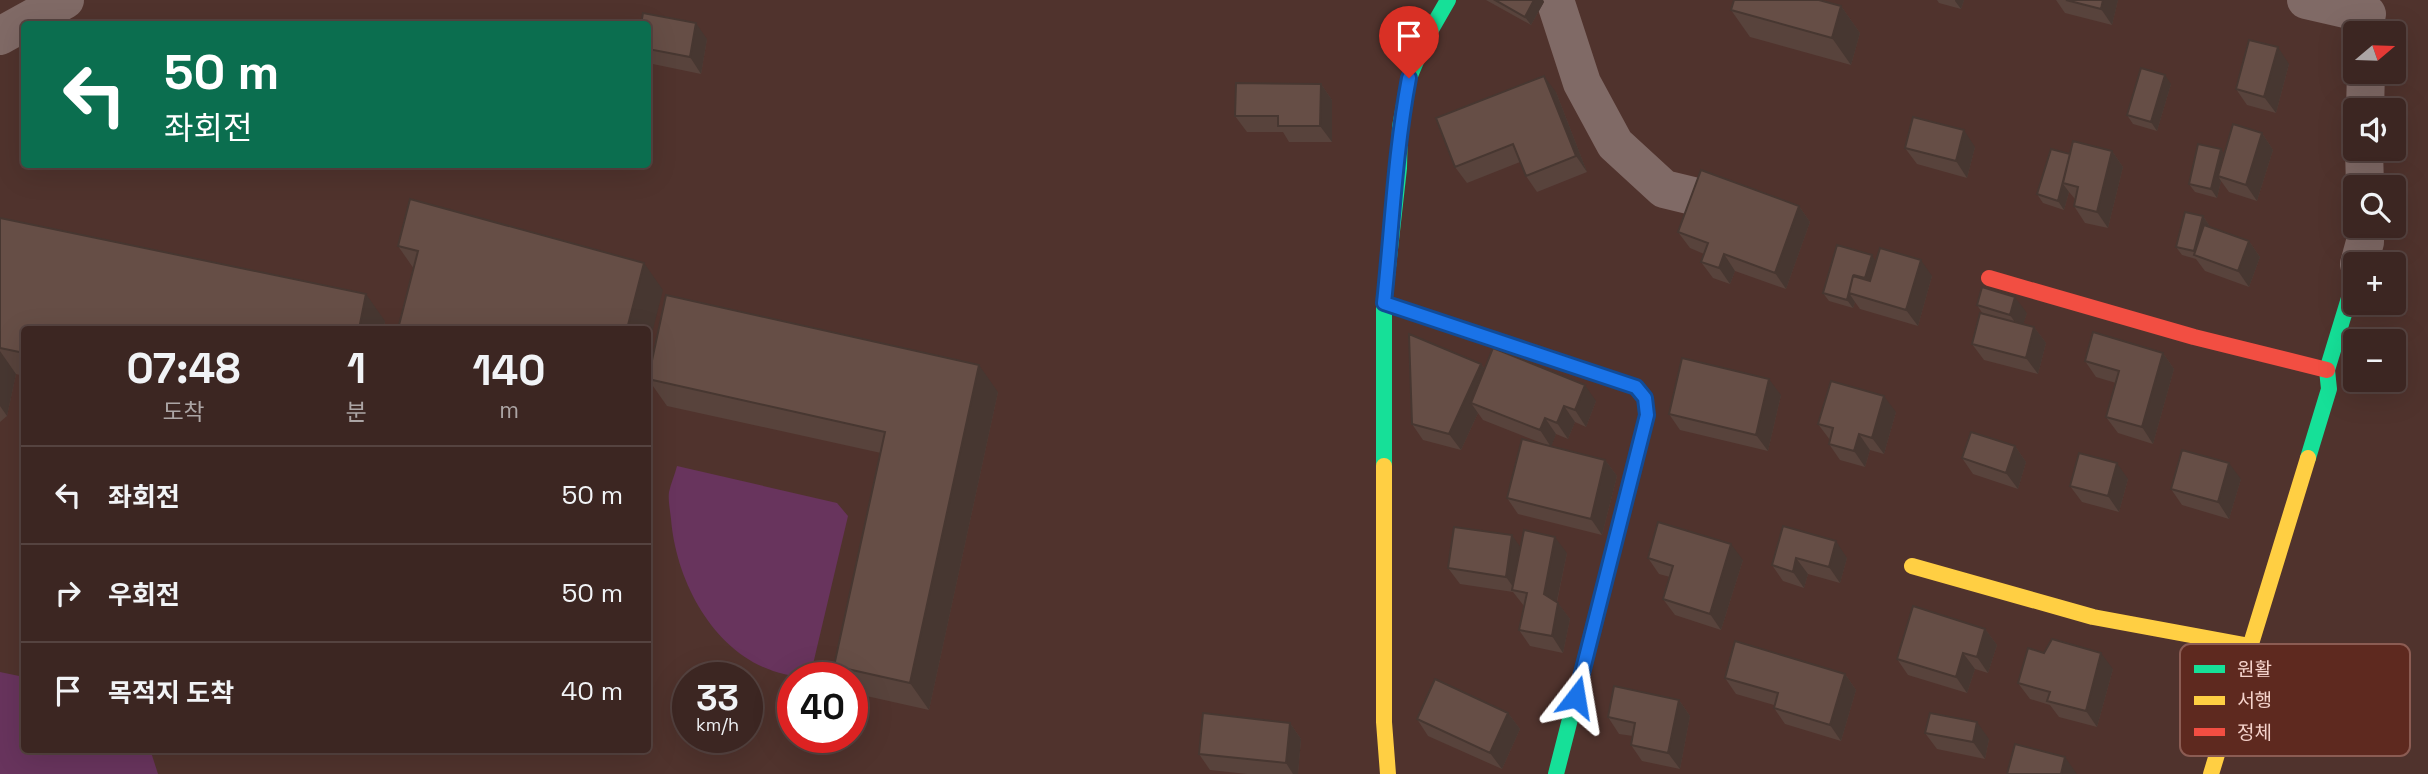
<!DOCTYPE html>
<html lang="ko">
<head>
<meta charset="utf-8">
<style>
	body { margin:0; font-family:"Space Grotesk","Noto Sans KR",sans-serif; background:#47322f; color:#f1f3f6; height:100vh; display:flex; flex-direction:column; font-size:26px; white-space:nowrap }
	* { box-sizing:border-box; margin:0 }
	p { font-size:23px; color:#aca5a5 }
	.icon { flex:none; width:38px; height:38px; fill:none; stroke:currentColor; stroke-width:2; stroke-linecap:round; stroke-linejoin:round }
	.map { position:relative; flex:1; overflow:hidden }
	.drawer { position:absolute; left:21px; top:326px; width:630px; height:427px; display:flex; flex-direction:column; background:#3c2622; border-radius:7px; box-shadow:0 7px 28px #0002,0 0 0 2px #554340 }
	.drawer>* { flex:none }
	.guide { position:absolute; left:21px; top:21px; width:630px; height:147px; border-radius:7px; box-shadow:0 7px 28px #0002,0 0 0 2px #554340; background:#0b6e4f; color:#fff; overflow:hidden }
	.needle { width:46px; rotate:71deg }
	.controls { position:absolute; left:2343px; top:21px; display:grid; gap:14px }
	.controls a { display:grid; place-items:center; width:63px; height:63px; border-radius:7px; background:#3c2622; box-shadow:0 7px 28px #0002,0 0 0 2px #554340; font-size:35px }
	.speed { position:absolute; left:672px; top:662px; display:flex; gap:14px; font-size:35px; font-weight:700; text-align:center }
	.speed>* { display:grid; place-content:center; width:91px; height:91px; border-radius:50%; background:#3c2622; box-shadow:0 7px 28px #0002,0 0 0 2px #554340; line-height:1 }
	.speed small { font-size:18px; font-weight:400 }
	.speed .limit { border:10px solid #d22; background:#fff; color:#111 }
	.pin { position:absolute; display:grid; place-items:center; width:60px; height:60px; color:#fff; margin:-72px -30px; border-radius:50% 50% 50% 0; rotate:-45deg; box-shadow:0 0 7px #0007 }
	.pin .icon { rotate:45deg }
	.me { position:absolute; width:77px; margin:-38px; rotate:14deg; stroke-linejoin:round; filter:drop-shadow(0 0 5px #0008) }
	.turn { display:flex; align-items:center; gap:24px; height:147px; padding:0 28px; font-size:32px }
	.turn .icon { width:91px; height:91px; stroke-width:2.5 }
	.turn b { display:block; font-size:49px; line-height:60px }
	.eta { display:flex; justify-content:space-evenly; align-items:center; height:119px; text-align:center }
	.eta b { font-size:42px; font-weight:700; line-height:49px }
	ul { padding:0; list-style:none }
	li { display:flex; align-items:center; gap:21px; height:98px; padding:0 28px; border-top:2px solid #554340 }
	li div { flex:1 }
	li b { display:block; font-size:26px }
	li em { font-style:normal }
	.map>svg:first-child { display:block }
	.green { fill:#68345d }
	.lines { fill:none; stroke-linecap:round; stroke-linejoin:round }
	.street { stroke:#806a66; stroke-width:38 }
	.fast { stroke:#16e098; stroke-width:16 }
	.slow { stroke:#ffcf43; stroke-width:16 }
	.jam { stroke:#f24e42; stroke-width:16 }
	.wall { fill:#58433c }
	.shaded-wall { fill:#473731 }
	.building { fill:#664e46; stroke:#473731; stroke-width:2 }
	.route-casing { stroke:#114b97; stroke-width:18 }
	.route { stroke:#1a73e8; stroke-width:12 }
	.key { fill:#5e291f; stroke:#8b5c53; stroke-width:2 }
	.key-label { font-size:19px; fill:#f5d3cc }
</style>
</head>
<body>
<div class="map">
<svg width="2428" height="774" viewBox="0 0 2428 774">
	<rect width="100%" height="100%" fill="#50332d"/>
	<!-- green -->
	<path class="green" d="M677,466l160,37 11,13 -38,161c-83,0 -133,-85 -139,-158 -1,-9 -3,-19 -2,-27 2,-9 6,-18 8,-26z
		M0,672l24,5v72h126l8,25h-158z"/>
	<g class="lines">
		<!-- street -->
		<path class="street" d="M1555,0l27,83 33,61 49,45 33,8
			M2306,0l61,14
			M0,36l65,-36
			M2365,110l1,-38
			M2364,149l1,38
			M2359,264l6,-22v-16"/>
		<!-- fast -->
		<path class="fast" d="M2308,458l21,-69 -2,-19 29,-95
			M1384,466v-163l15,-135 1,-41 9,-49 16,-38 23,-40
			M1556,774l24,-94"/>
		<!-- slow -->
		<path class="slow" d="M1384,303l252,84 9,11 2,17 -67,265
			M1384,466v256l4,52
			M1912,566l181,51 157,29
			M2211,774l97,-316"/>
		<!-- jam -->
		<path class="jam" d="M1989,278l205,59 133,33"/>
	</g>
	<!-- wall -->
	<path class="wall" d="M1486,0h57l1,2 -13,23z
		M1937,0h27l-3,9 -22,-6z
		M2056,0h62l-6,25 -47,-12z
		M1841,6l19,27 -9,32 -101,-28 -19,-27z
		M648,24l59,15 -6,35 -53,-11z
		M2289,64l-13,49 -29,-8 -11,-16z
		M1321,84l11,16v42h-43l-6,-10h-36l-12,-16z
		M2171,84l-14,47 -24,-7 -6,-9z
		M1556,92l31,80 -50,20 -11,-16 -6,-14 -53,21 -12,-16z
		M2262,133l11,17 -16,51 -28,-9 -8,-11 -4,17 -22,-6 -6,-8 32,-35 3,5z
		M1975,147l-8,31 -50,-14 -12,-16z
		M2112,151l11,16 -15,61 -23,-5 -11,-17 1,-7 -6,-7 -5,18 -21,-7 -6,-9 33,-40z
		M1799,206l11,16 -24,67 -51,-18 -5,13 -17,-6 -12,-16 3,-8 -14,-6 -12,-16z
		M2203,216l6,9v2l40,14 11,16 -11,30 -44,-16 -9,-12 -14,-4 -6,-8z
		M0,218l385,103 -1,8h-360v47l-8,-2 -9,42 -7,6z
		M398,246l265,44 -249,-21z
		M1876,261l56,15 -14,50 -58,-17 -5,-7 -2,6 -24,-7 -6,-8z
		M1977,305l50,8 -4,11 11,3 12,16 -8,31 -54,-14 -12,-16 11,-30z
		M2163,353l11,16 -21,75 -35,-11 -12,-16 10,-34 -20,-6 -11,-16z
		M1481,364l4,5 111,32 -10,26 -11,-5 -7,17 -12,-5 -5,12 54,14 12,16 -15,59 -84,-21 -11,-16 42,-52 -66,-26 -5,-7 -17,37 -38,-10 -11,-16z
		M648,379l350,13 -69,318 -76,-17 -1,-16h-10l-8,-11 47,-213 -214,-47z
		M1781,395l-13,56 -88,-21 -11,-16z
		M1896,412l-12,42 -14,-4 -5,17 -25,-7 -11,-16 1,-4 -12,-16z
		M2015,446l11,16 -8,27 -45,-15 -11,-16z
		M2128,479l-9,33 -37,-10 -12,-16z
		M2241,479l-12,40 -47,-14 -11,-16z
		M1783,526l64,32 -7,25 -32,-9 -4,14 -21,-7 -11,-16z
		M1520,547l47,6 -10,49 13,17 -7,34 -33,-7 -11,-16 5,-24 -11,-14 -53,-8 -12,-16z
		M1648,558l95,2 -22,70 -46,-15 -12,-16 7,-22 -11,-3z
		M1985,629l12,16 -9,28 -13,-4 -8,24 -59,-18 -11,-16z
		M2044,653l69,16 -16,58 -38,-10 -9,-12 -20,-6 -12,-16z
		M1845,674l11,16 -15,51 -56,-17 -11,-16v-3l-38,-11 -11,-16z
		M1679,700l11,16 -10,53 -38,-8 -11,-16 2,-9 -14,-2 -11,-17z
		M1508,713l12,16 -18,40 -74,-33 -11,-17z
		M1290,723l11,16 -3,35h-51l-37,-4 -11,-16z
		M1925,733l64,6 -4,20 -48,-10z"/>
	<!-- shaded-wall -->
	<path class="shaded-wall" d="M1534,0h9l1,2 -13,23 -6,-8z
		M1955,0h9l-3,9 -6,-8z
		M2103,0h15l-6,25 -11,-16z
		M1841,6l19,27 -9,32 -19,-27z
		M696,23l11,16 -6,35 -11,-17z
		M2278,47l11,17 -13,49 -12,-16z
		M2165,75l6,9 -14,47 -6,-9z
		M1544,76l12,16 31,80 -11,-16z
		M1321,84l11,16v42l-12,-16z
		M1964,130l11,17 -8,31 -11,-17z
		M2262,133l11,17 -16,51 -11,-16z
		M2221,149l6,8 -9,19 3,5 -4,17 -6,-9z
		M2112,151l11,16 -15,61 -11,-16z
		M2063,184l6,8 -5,18 -6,-9z
		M1799,206l11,16 -24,67 -11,-16z
		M2203,216l6,9 -8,33 -7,-7z
		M2249,241l11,16 -11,30 -11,-16z
		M1724,254l11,17 -5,13 -11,-16z
		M1872,255l5,9 -6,23 -6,-9z
		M1921,260l11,16 -14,50 -12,-16z
		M644,263l19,27 -15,59v-20h-21z
		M1849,293l6,9 -2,6 -6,-8z
		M366,294l19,27 -1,8h-25z
		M2015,297l12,16 -6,18 -11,-16z
		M2034,327l12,16 -8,31 -12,-16z
		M0,351l16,23 -9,42 -7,-10z
		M2163,353l11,16 -21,75 -11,-17z
		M1481,364l12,16 -22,23 7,10 -17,37 -12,-16z
		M979,365l19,27 -69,318 -19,-27z
		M1769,379l12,16 -13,56 -12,-16z
		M1585,385l11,16 -10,26 -11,-17z
		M1884,396l12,16 -12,42 -12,-16z
		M1564,406l11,16 -7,17 -11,-16z
		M1545,418l11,16 -5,13 -11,-17z
		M1859,434l11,16 -5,17 -11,-16z
		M2015,446l11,16 -8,27 -12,-16z
		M1605,460l12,16 -15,59 -11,-16z
		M2117,463l11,16 -9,33 -11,-16z
		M2229,463l12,16 -12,40 -11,-17z
		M1512,535l11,16 -7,40 -10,-14z
		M1555,537l12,16 -12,57 -11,-16z
		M1836,541l11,17 -7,25 -11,-16z
		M1731,544l12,16 -22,70 -11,-16z
		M1796,558l12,16 -4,14 -11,-16z
		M1558,603l12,16 -7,34 -11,-17z
		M1985,629l12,16 -9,28 -11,-16z
		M1963,653l12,16 -8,24 -11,-16z
		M2101,653l12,16 -16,58 -11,-16z
		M1845,674l11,16 -15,51 -11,-16z
		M1679,700l11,16 -10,53 -12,-16z
		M1508,713l12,16 -18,40 -12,-16z
		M1977,722l12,17 -4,20 -12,-17z
		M1290,723l11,16 -3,35h-5l-7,-11z
		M2065,757l12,17h-16z"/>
	<!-- building -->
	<path class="building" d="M1495,0h39l-9,17z
		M1734,0h85l22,6 -9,32 -101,-28z
		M2066,0h37l-2,9z
		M643,13l53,10 -6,34 -42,-8v-25h-7z
		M2249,40l29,7 -14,50 -28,-8z
		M2141,68l24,7 -14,47 -24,-7z
		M1544,76l32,80 -50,20 -13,-32 -58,23 -19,-49z
		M1236,83l85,1 -1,42h-42v-10h-43z
		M1913,117l51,13 -8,31 -51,-13z
		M2233,124l29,9 -16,52 -28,-9z
		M2073,141l39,10 -15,61 -23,-6 4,-19 -15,-4z
		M2198,144l23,5 -10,40 -22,-5z
		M2051,149l19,5 -12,47 -21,-7z
		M1701,170l98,36 -24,67 -51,-19 -5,14 -18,-6 7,-19 -30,-11z
		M410,199l234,64 -17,66h-229l20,-78 -20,-5z
		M2185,212l18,4 -9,35 -18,-4z
		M0,218l366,76 -7,35h-335v24l-24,-5z
		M2204,225l45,16 -11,30 -44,-16z
		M1837,245l35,10 -7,23 -11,-3 -1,1 -6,24 -24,-7z
		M1880,248l41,12 -15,50 -57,-17 4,-17 17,5z
		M1982,287l33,10 -5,18 -33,-10z
		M666,295l313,70 -69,318 -76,-17 51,-234 -237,-53z
		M1980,313l54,14 -8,31 -54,-14z
		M2093,332l70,21 -21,74 -36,-10 13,-46 -34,-10z
		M1409,334l72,30 -32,70 -37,-10z
		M1493,348l92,37 -10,25 -11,-4 -7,17 -12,-5 -5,12 -69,-27z
		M1682,358l87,21 -13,56 -87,-21z
		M1831,381l53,15 -12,42 -13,-4 -5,17 -25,-7 4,-16 -15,-4z
		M1971,432l44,14 -9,27 -44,-15z
		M1522,439l83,21 -14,59 -84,-21z
		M2182,450l47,13 -11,39 -47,-13z
		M2079,453l38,10 -9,33 -38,-10z
		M1658,522l73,22 -21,70 -47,-15 10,-33 -25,-8z
		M1783,526l53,15 -7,26 -33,-9 -3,14 -21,-7z
		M1454,527l58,8 -6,42 -58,-9z
		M1524,530l31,7 -11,57 14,9 -6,33 -33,-6 8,-37 -15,-3z
		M1913,606l72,23 -8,28 -14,-4 -7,24 -59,-18z
		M2052,639l49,14 -15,58 -39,-10 3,-9 -32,-9 10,-35 16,5z
		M1735,641l110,33 -15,51 -56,-17 4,-15 -53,-15z
		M1435,679l73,34 -18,40 -73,-34z
		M1614,686l65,14 -11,53 -37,-8 4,-22 -27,-6z
		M1203,713l87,10 -4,40 -87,-9z
		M1930,713l47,9 -4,20 -48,-9z
		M2015,744l50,13 -4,17h-54z"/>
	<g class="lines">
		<defs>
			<path id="route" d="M1409,78c-14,74 -17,150 -25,225l252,84 9,11 2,17 -71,282"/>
		</defs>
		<!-- route casing -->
		<use href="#route" class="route-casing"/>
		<!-- route -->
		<use href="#route" class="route"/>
	</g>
	<!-- legend -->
	<rect x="2180" y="644" width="230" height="112" rx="10" class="key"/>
	<rect x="2194" y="665" width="31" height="8" fill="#16e098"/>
	<rect x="2194" y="696" width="31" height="9" fill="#ffcf43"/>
	<rect x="2194" y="728" width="31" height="8" fill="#f24e42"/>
	<g class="key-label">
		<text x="2237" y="676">원활</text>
		<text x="2237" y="707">서행</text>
		<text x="2237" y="739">정체</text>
	</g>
</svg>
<div class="controls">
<a><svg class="needle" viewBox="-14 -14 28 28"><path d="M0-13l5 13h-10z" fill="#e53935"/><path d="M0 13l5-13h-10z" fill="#aca5a5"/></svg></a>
<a><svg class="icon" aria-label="sound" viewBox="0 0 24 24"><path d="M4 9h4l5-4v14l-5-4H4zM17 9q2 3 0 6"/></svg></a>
<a><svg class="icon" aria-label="search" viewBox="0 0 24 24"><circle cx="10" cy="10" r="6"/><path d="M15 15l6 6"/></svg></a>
<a>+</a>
<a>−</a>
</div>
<div class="speed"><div>33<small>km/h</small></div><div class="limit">40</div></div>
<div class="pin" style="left:1409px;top:78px;background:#d93025"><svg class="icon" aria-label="arrive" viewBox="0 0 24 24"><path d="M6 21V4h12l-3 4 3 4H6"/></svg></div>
<svg class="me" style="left:1576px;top:697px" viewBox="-20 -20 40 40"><path d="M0-17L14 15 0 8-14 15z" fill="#1a73e8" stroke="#fff" stroke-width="4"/></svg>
<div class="guide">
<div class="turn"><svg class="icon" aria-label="left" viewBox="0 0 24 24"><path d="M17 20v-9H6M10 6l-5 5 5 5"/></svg><div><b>50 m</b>좌회전</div></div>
</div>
<section class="drawer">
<div class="eta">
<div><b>07:48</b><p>도착</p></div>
<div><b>1</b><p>분</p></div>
<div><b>140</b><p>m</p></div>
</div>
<ul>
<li><svg class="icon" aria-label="left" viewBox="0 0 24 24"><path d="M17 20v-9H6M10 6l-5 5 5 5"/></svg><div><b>좌회전</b></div><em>50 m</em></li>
<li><svg class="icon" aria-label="right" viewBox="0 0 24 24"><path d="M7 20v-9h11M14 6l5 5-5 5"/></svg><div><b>우회전</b></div><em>50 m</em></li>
<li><svg class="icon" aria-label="arrive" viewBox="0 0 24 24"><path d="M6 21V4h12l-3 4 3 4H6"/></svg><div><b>목적지 도착</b></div><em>40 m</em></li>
</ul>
</section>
</div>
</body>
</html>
